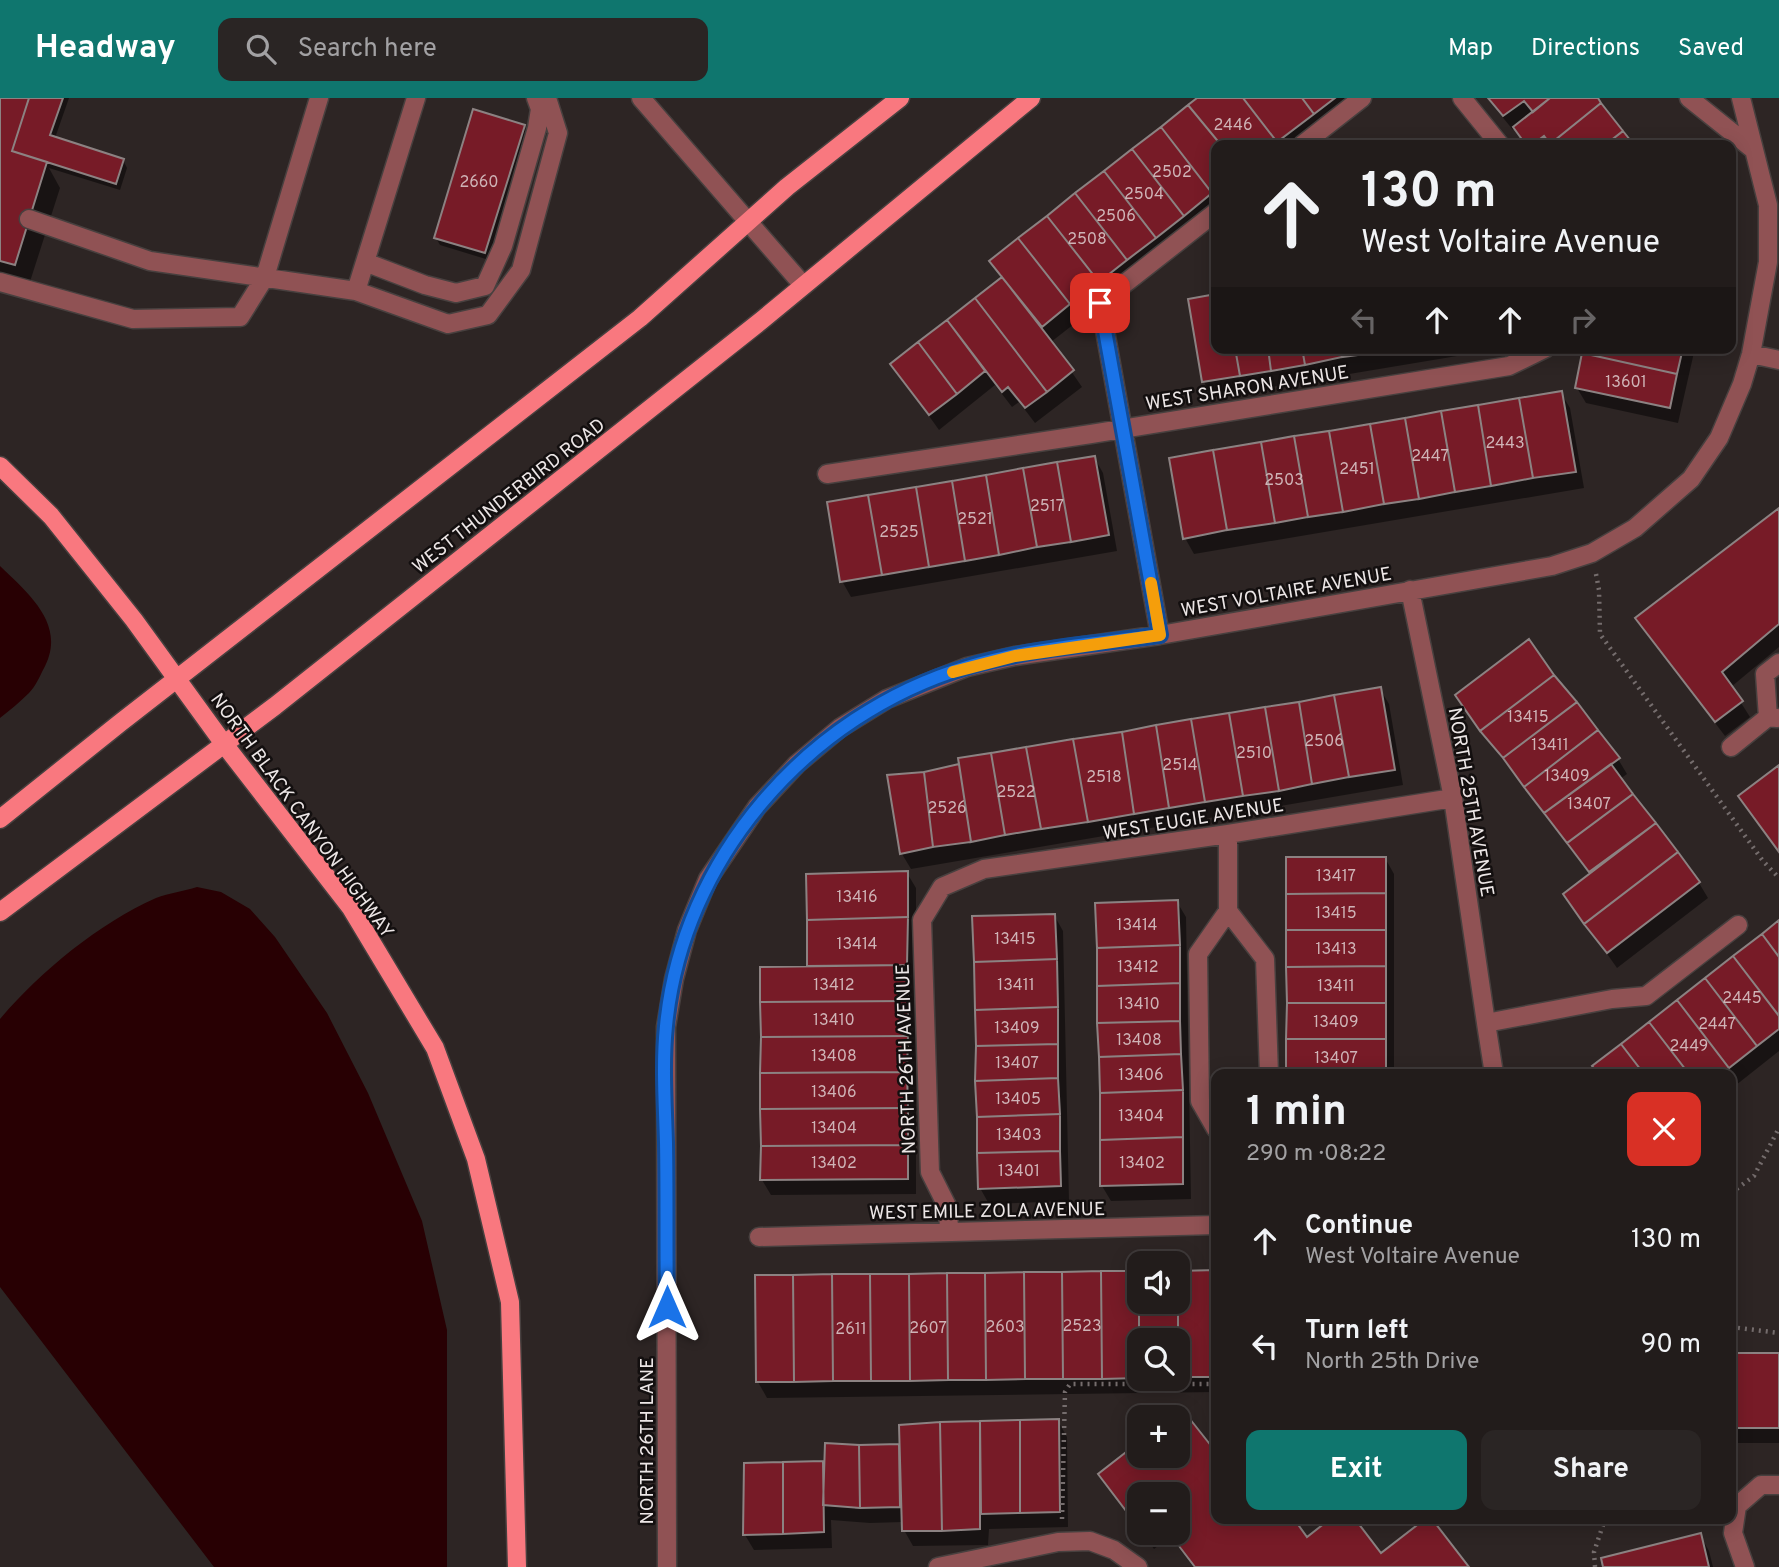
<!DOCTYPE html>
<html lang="en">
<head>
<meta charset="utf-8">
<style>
	body { margin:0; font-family:Overpass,sans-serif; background:#2a2524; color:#f1f3f6; height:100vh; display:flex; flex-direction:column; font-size:26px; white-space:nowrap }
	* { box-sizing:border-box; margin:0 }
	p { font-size:23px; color:#a2a1a3 }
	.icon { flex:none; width:38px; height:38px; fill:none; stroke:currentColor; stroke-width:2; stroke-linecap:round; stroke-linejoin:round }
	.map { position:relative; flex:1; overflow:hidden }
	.drawer { position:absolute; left:1211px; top:971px; width:525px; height:455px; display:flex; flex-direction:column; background:#221c1b; border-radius:14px; box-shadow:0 4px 18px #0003,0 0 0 2px #3f3a3a }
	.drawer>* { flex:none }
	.banner { position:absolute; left:1211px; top:42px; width:525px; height:214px; border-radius:14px; box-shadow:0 4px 18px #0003,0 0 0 2px #3f3a3a; background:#221c1b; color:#f1f3f6; overflow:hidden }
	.fabs { position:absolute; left:1127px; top:1153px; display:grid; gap:14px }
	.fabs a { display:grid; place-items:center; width:63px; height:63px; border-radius:14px; background:#221c1b; box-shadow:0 4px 18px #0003,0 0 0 2px #3f3a3a; font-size:35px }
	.pin { position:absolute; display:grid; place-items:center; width:60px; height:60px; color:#fff; margin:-30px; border-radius:14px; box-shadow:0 4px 10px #0006 }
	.me { position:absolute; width:77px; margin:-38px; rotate:0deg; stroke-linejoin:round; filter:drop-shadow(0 0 5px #0008) }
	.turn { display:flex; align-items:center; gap:24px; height:147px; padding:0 35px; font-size:32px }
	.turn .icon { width:91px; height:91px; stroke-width:2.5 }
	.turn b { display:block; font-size:49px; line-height:60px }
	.lanes { display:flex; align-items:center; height:66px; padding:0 35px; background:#0003; justify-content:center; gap:35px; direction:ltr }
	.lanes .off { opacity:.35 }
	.round { display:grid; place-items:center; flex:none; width:74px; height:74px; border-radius:14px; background:#2a2524 }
	.summary { display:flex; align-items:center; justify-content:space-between; height:119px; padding:0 35px }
	h1 { font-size:42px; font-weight:700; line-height:52px }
	.primary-button { display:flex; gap:14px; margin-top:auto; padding:14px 35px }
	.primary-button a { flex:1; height:80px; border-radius:14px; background:#0f766e; color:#fff; font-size:28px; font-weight:700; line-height:80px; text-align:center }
	.primary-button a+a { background:#2a2524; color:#f1f3f6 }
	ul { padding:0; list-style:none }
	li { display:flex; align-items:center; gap:21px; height:105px; padding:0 35px }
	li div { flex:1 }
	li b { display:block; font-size:26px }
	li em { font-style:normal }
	header { display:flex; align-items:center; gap:42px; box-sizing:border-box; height:98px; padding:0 35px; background:#0f766e; color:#fff }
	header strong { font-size:33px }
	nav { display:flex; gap:38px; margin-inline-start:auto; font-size:24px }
	.search { width:490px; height:63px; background:#2a2524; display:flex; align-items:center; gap:18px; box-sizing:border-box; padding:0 24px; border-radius:14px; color:#a2a1a3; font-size:26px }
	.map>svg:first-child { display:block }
	.water { fill:#280003 }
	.shadow { fill:#0007; fill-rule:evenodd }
	.building { fill:#771b27; stroke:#8c8282; stroke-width:2 }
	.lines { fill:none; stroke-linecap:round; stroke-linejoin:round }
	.minor-casing { stroke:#48403f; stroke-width:21 }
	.major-casing { stroke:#48403f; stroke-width:21 }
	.path { stroke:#756d6d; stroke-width:4.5; stroke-dasharray:2 5; stroke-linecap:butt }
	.minor { stroke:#905254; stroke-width:18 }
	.major { stroke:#f9787f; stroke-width:18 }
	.route-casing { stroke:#114b97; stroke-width:18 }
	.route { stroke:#1a73e8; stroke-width:12 }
	.slow { stroke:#f59e0b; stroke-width:12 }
	.labels { text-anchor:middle; stroke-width:5; stroke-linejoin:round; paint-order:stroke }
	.number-label { font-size:16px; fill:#cfb3b6 }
	.street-label { font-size:19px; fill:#ece6e6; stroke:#130f0f }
</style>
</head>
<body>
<header>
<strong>Headway</strong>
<div class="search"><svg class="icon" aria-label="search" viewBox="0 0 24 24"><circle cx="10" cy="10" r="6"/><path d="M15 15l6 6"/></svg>Search here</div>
<nav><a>Map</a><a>Directions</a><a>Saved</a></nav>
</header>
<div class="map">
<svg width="1779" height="1469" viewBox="0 0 1779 1469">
	<rect width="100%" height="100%" fill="#2d2524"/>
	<!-- water -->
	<path class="water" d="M0,468c30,29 68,60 43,104 -4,8 -8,17 -14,23 -9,9 -19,17 -29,25z
		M197,789l24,5 29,17 25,28 52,76 41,80 54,128 25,109v237h-233l-214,-280v-268c41,-48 98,-95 156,-121 13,-5 28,-7 41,-11z"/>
	<!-- shadow -->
	<path class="shadow" d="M0,0h69l-14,40 68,22 4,8 -7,22 -71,-22 11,20 -32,100 -28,-8z
		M1201,0h162l-60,47h-87v68l-165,129 31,45 -47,36 -16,-21 -7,5 -17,-22 -56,45 -47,-66 110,-85 -11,-18z
		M1487,0h107l37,47h-105l-11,-17 -2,2z
		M524,28l4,7 -39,127 -49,-15 -4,-7z
		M1216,198v52h289l-293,49 -8,-15 -14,-81z
		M1585,250h110l-17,75 -92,-20 -9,-15z
		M1561,295l9,15 14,80 -390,66 -9,-16z
		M1094,359l9,16 14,78 -266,46 -9,-16z
		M1779,412v137l-48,40 19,30 -25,19 -78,-103 -9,-15z
		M1529,544l89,117 9,15 -7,5 79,104 9,15 -91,70 -52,-74 25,-20 -124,-163 -9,-15z
		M1380,591l9,15 14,81 -492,84 -9,-15z
		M1779,670v85l-39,-57z
		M1385,760l9,16v200h-106v-215z
		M907,775l9,15v306l-145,1 -9,-15 47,-213 -1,-91z
		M1177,804l9,15 5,282 -80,2 -9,-15z
		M1054,817l9,16 6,270 -80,3 -9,-16z
		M1779,824v129l-48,38v-15h-132l-4,-7z
		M1178,1174h38v120l-449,6 -9,-16 -1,-105 382,-4v29h39zM1139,1242h39v39h-39z
		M1731,1257h48v88h-48z
		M1182,1313l34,44v64h75l16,20 26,-20h20l28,36 49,-36 37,48h-273l-24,-30 -16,12 -12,-16h36v-39h-39v35l-39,-54 39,-30v11h39v-38z
		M1058,1323l9,16 1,90 -79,2 -1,16 -75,1 -9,-16 -1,-8 -33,1 -39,-3 1,28 -78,2 -9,-15v-70l80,-2 1,-18 75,1v-19z
		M1700,1437l9,16 4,16h-108z"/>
	<!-- building -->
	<path class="building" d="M0,0h29l-17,53 35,11 -32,103 -15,-4z
		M29,0h34l-13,37 74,24 -8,25 -104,-33z
		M1197,0h46l34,44 -3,3h-41l-2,-3 -10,3 -33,-40z
		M1243,0h59l12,16 -37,28z
		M1302,0h33l-21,16z
		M1488,0h62l-17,14 -9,-11 -21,15z
		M1550,0h48l3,5 -51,41 -6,-8 -12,9h-6l-13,-18z
		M1601,5l22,28 -18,14h-56z
		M1188,7l33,40h-5v45l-4,3 -51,-66z
		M473,11l52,16 -40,128 -51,-15z
		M1161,29l51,66 -28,23 -52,-67z
		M1623,33l11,14h-29z
		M1132,51l52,67 -28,22 -52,-67z
		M1104,73l52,67 -29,22 -52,-67z
		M1075,95l52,67 -28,22 -52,-66z
		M1047,118l52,66 -29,22 -52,-66z
		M1018,140l52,66 -28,23 -53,-66z
		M1002,179l72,93 -27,22 -72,-94z
		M1216,196v54h19l5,28 -38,6 -14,-83z
		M975,200l72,94 -22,16 -17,-21 -6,5 -55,-72z
		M947,222l38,51 -28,23 -39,-52z
		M918,244l39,52 -28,21 -39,-51z
		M1235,250h33l3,23 -31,5z
		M1268,250h34l3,17 -34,6z
		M1302,250h39l1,9 -37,8z
		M1341,250h46v3l-45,6z
		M1583,250h100l-6,26 -95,-21z
		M1582,255l95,21 -7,34 -95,-20z
		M1562,293l14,81 -43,6 -14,-80z
		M1519,300l14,80 -42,8 -13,-81z
		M1478,307l13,81 -36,6 -14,-81z
		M1441,313l14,81 -36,7 -14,-81z
		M1405,320l14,81 -35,5 -14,-80z
		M1370,326l14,80 -41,8 -14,-81z
		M1329,333l14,81 -35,5 -14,-81z
		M1294,338l14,81 -33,6 -14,-81z
		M1261,344l14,81 -48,7 -14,-80z
		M1213,352l14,80 -44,9 -14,-81z
		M1095,358l14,79 -38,7 -14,-80z
		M1057,364l14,80 -34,5 -14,-79z
		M1023,370l14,79 -38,8 -13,-80z
		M986,377l13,80 -34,6 -13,-80z
		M952,383l13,80 -36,6 -13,-80z
		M916,389l13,80 -47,8 -14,-80z
		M868,397l14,80 -42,7 -13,-80z
		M1779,410v116l-57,48 21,29 -28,21 -80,-104z
		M1529,541l25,36 -74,56 -25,-36z
		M1554,577l23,27 -74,56 -23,-27z
		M1381,589l14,83 -46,7 -15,-82z
		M1334,597l15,82 -37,7 -13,-82z
		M1299,604l13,82 -33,7 -14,-84z
		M1577,604l21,28 -74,57 -21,-29z
		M1265,609l14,84 -36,5 -14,-83z
		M1229,615l14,83 -38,6 -14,-83z
		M1191,621l14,83 -36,6 -13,-83z
		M1156,627l13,83 -35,6 -12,-82z
		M1598,632l22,28 -76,55 -20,-26z
		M1122,634l12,82 -46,8 -15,-83z
		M1073,641l15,83 -47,7 -15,-82z
		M1026,649l15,82 -36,6 -14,-82z
		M991,655l14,82 -34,7 -13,-84z
		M959,666l12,78 -38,5 -9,-75z
		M1611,666l22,30 -66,49 -23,-30z
		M1779,667v87l-41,-56z
		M924,674l9,75 -33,7 -13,-79z
		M1633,696l23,29 -67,49 -22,-29z
		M1656,725l22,29 -94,72 -21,-30z
		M1678,754l22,30 -93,71 -23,-29z
		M1286,759h100v36l-100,1z
		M908,773v46l-101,3 -1,-46z
		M1386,795v37h-100v-36z
		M1178,802l2,45 -83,3 -2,-45z
		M1055,816l2,45 -83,3 -2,-46z
		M908,819l-1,48 -100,1v-46z
		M1779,822v37l-17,-23z
		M1286,832h100v36l-100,1z
		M1762,836l17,23v59l-46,-60z
		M1180,847v38l-83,3v-38z
		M1733,858l46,60v13l-22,17 -52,-68z
		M1057,861l1,48 -83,3 -1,-48z
		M907,867l1,36 -148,1v-35z
		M1386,868v37h-99l-1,-36z
		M1705,880l52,68 -28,22 -52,-68z
		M1180,885v38l-83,2v-37z
		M1677,902l52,68 -8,6h-32l-40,-52z
		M908,903v35l-147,1 -1,-35z
		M1287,905h99v36h-100z
		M1058,909v37l-82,2 -1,-36z
		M1180,923l1,33 -82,3 -2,-34z
		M1649,924l40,52h-45l-23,-30z
		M908,938l-1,36 -147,1 1,-36z
		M1286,941h100v35h-100z
		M1058,946v34l-83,3 1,-35z
		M1621,946l23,30h-45l-7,-8z
		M1181,956l2,36 -83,3 -1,-36z
		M907,974l1,36 -148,1v-36z
		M1058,980l2,36 -83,3 -2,-36z
		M1183,992v47l-83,3v-47z
		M908,1010v37l-147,1 -1,-37z
		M1060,1016v37l-83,2v-36z
		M1183,1039v47l-83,2v-46z
		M908,1047v34l-148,1 1,-34z
		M1060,1053l1,35 -83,3 -1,-36z
		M1216,1172v107h-38v-106z
		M1101,1173h38v107l-37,1z
		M1101,1173l1,108h-39l-1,-107z
		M1139,1173v31h39v75v-37h-39z
		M1024,1174h38l1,107h-38z
		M1024,1174l1,107 -39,1 -1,-107z
		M947,1175h38l1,107h-38z
		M947,1175l1,107 -38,1 -1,-107z
		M832,1176h38l1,107h-38z
		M832,1176l1,107 -39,1 -1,-107z
		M870,1176h39l1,107h-39z
		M755,1177h38l1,107h-38z
		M1731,1255h48v75h-48z
		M1182,1311l34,43v67h78l13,18 23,-18h25l26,34 44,-34h7l37,48h-274l-26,-34h9v-39h-39v34l-41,-54 41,-32v14h39v-38h-7z
		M1059,1321l1,93 -40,1v-93z
		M1020,1322v93l-39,1 -1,-93z
		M980,1323v108l-38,2 -2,-109z
		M940,1324l2,109h-40l-3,-106z
		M825,1345l34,2 1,63 -37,-3z
		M899,1346l1,63 -40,1 -1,-63z
		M823,1363l1,71 -41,2v-72z
		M783,1364v72l-40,1 1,-72z
		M1701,1435l8,34h-106l-2,-9z"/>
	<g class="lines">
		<defs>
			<path id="minor" d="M641,0l162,187
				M1462,0l38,47
				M1689,0l65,52
				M1302,47l60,-47
				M29,121l121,42 206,30 92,33 40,-9 33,-45 37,-137 -11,-35
				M365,164l60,23 31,8 29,-7 18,-40 34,-118 3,-19 -4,-11
				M0,184l133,37 107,-2 25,-40 54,-179
				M356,193l60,-193
				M1751,256l28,6
				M827,376l264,-40 418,-68 37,-18
				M1410,492l43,208 33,225
				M1160,537l-60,-332 116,-91
				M1768,619l-3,-43 14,-11
				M1731,649l37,-30 9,1
				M1228,813l37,48 4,115
				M1494,976l-8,-51 126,-24 34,-3 92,-71
				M1216,1031l-16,-28 -2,-147 30,-43v-77
				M949,1134l-1,-24 -18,-36 -8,-252 20,-33 42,-18 244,-35 225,-36
				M759,1139l457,-12
				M667,1469l-1,-540 8,-48 13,-49 21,-51 49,-72 40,-43 43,-36 47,-29 80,-32 48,-11 145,-21 392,-69 40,-13 43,-25 56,-49 28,-41 23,-54 9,-30 17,-92v-57l-27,-107
				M938,1469l120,-25 32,-1 24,9 24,17
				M1745,1469l-12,-34 4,-27 24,-21h18"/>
			<path id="major" d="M0,368l51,50 83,104 90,124 127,164 84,140 41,111 34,143 7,265
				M0,721l120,-96 520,-405 147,-131 113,-89
				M0,814l275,-206 487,-386 269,-222"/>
		</defs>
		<!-- minor casing -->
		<use href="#minor" class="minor-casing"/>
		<!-- major casing -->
		<use href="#major" class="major-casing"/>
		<!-- path -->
		<path class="path" d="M1596,476l3,16 1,44 163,227 16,17
			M1731,1095l23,-17 25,-48
			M1731,1229l48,6
			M1062,1421l3,-127 5,-8h146
			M1595,1469l-1,-15 11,-33"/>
		<!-- minor -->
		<use href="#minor" class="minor"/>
		<!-- major -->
		<use href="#major" class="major"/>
	</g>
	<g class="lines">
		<defs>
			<path id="route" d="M667,1209c-1,-55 0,-110 -1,-164 -1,-39 -4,-78 0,-117 16,-167 141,-311 301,-359 62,-19 129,-23 193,-32l-60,-332"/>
		</defs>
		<!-- route casing -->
		<use href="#route" class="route-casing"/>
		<!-- route -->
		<use href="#route" class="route"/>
		<!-- slow -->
		<path class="slow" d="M953,574l62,-16 145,-21 -9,-52"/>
	</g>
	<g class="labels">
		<!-- number labels -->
		<g class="number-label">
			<text x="1233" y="32">2446</text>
			<text x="1172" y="79">2502</text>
			<text x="479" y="89">2660</text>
			<text x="1144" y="101">2504</text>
			<text x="1116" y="123">2506</text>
			<text x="1087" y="146">2508</text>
			<text x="1626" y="289">13601</text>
			<text x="1505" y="350">2443</text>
			<text x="1430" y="363">2447</text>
			<text x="1357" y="376">2451</text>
			<text x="1284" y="387">2503</text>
			<text x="1047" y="413">2517</text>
			<text x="975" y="426">2521</text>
			<text x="899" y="439">2525</text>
			<text x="1528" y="624">13415</text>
			<text x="1324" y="648">2506</text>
			<text x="1550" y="652">13411</text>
			<text x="1254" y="660">2510</text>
			<text x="1180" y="672">2514</text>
			<text x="1567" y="683">13409</text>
			<text x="1104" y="684">2518</text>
			<text x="1016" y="699">2522</text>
			<text x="1589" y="711">13407</text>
			<text x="947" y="715">2526</text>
			<text x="1336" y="783">13417</text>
			<text x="857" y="804">13416</text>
			<text x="1336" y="820">13415</text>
			<text x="1137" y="832">13414</text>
			<text x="1015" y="846">13415</text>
			<text x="857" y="851">13414</text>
			<text x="1336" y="856">13413</text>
			<text x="1138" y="874">13412</text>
			<text x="834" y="892">13412</text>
			<text x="1016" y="892">13411</text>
			<text x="1336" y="893">13411</text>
			<text x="1742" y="905">2445</text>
			<text x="1139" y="911">13410</text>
			<text x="834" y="927">13410</text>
			<text x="1336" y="929">13409</text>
			<text x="1717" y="931">2447</text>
			<text x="1017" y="935">13409</text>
			<text x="1139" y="947">13408</text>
			<text x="1689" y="953">2449</text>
			<text x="834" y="963">13408</text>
			<text x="1336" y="965">13407</text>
			<text x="1017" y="970">13407</text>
			<text x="1141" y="982">13406</text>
			<text x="834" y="999">13406</text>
			<text x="1018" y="1006">13405</text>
			<text x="1141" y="1023">13404</text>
			<text x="834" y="1035">13404</text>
			<text x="1019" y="1042">13403</text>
			<text x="834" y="1070">13402</text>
			<text x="1142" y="1070">13402</text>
			<text x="1019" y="1078">13401</text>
			<text x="1082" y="1233">2523</text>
			<text x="1005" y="1234">2603</text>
			<text x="928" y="1235">2607</text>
			<text x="851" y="1236">2611</text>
		</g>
		<!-- street labels -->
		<g class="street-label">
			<text transform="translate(1247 289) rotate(-9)" y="7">WEST SHARON AVENUE</text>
			<text transform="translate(508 397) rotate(-38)" y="7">WEST THUNDERBIRD ROAD</text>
			<text transform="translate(1286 493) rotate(-10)" y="7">WEST VOLTAIRE AVENUE</text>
			<text transform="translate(1472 704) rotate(80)" y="7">NORTH 25TH AVENUE</text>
			<text transform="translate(303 717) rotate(54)" y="7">NORTH BLACK CANYON HIGHWAY</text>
			<text transform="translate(1193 720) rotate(-9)" y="7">WEST EUGIE AVENUE</text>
			<text transform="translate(905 961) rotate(-92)" y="7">NORTH 26TH AVENUE</text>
			<text transform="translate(987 1112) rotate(-1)" y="7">WEST EMILE ZOLA AVENUE</text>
			<text transform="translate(646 1343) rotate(-90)" y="7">NORTH 26TH LANE</text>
		</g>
	</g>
</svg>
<div class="fabs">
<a><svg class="icon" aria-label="sound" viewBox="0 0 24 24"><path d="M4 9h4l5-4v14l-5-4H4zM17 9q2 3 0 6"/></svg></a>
<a><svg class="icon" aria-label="search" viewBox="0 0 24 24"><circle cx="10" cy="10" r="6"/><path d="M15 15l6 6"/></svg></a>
<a>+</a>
<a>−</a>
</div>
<div class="pin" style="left:1100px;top:205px;background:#d93025"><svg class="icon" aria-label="arrive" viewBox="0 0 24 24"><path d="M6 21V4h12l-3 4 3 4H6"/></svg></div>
<svg class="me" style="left:667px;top:1209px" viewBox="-20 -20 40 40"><path d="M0-17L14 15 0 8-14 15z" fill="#1a73e8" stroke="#fff" stroke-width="4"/></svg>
<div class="banner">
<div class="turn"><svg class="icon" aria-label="ahead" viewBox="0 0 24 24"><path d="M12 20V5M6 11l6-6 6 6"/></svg><div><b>130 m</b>West Voltaire Avenue</div></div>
<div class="lanes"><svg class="icon off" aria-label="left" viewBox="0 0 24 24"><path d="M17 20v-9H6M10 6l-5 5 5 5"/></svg><svg class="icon" aria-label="ahead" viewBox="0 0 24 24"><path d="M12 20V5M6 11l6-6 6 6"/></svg><svg class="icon" aria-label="ahead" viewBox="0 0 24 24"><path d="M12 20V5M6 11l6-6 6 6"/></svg><svg class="icon off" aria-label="right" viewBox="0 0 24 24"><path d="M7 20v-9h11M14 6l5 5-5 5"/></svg></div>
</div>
<section class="drawer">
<div class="summary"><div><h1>1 min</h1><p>290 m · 08:22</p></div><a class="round" style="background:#d93025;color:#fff"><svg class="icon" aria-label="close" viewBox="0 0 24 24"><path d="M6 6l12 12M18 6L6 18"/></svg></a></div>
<ul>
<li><svg class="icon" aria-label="ahead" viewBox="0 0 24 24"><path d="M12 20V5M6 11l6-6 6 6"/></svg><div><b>Continue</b><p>West Voltaire Avenue</p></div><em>130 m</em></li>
<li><svg class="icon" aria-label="left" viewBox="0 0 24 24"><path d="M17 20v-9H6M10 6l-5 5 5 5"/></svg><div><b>Turn left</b><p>North 25th Drive</p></div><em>90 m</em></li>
</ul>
<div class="primary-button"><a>Exit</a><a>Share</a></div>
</section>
</div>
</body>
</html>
